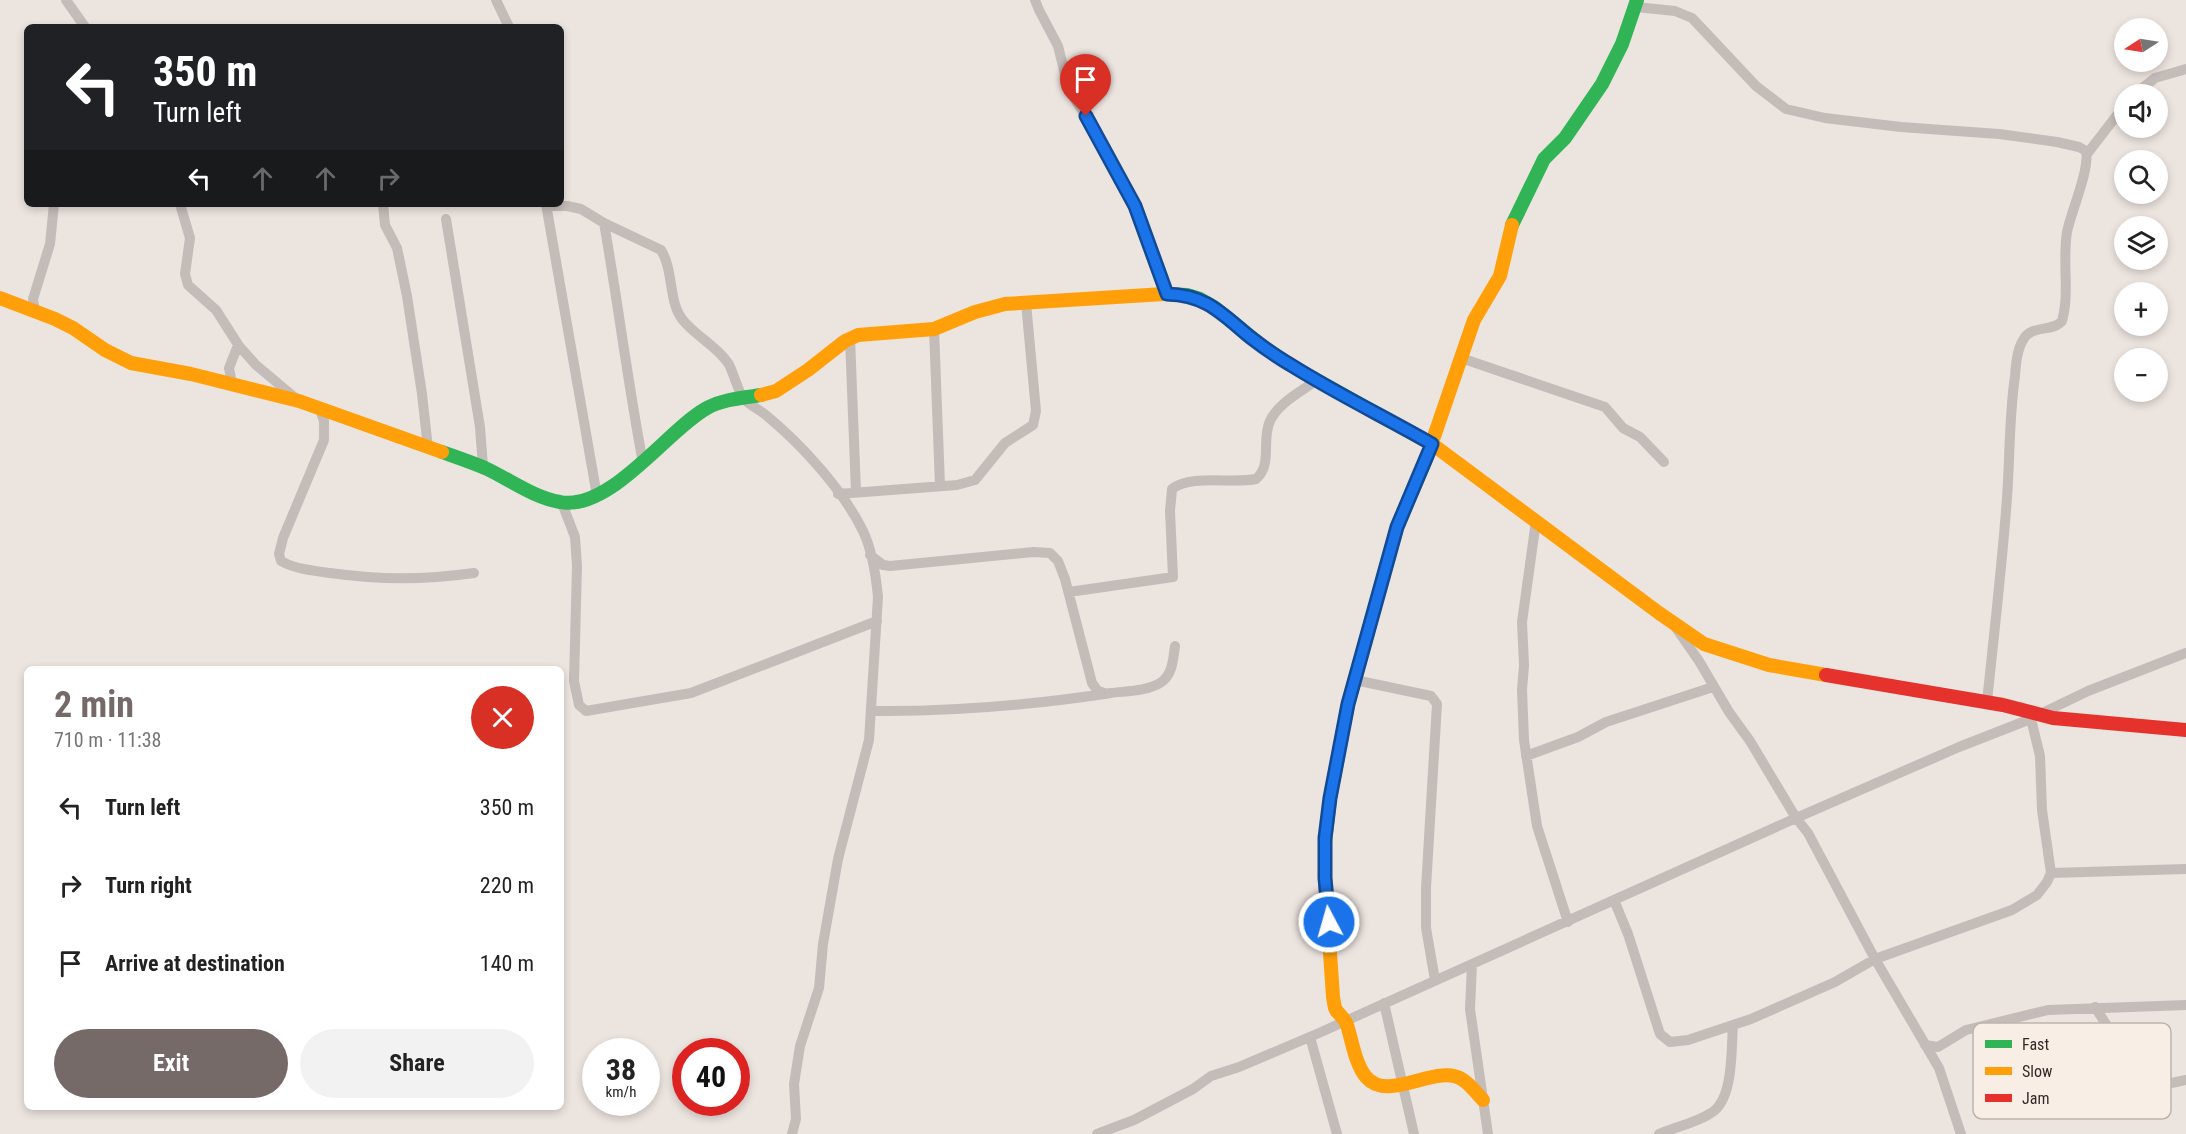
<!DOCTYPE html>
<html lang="en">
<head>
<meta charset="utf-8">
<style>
	body { margin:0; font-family:"Roboto Condensed",sans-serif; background:#f2f2f2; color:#222; height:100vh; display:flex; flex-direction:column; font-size:22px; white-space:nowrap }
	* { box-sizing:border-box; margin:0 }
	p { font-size:20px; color:#767676 }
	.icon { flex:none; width:33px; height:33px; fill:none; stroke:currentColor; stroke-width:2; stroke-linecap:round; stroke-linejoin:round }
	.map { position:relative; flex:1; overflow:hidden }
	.panel { position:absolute; left:24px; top:666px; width:540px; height:444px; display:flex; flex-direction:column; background:#fff; border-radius:9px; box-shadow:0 3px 9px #0003 }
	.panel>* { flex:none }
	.banner { position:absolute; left:24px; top:24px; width:540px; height:183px; border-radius:9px; box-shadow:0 3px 9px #0003; background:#202124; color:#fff; overflow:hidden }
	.needle { width:39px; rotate:258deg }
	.controls { position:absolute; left:2114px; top:18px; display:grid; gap:12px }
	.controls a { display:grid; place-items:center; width:54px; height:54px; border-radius:50%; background:#fff; box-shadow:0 3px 9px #0003; font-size:30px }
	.speed { position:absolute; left:582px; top:1038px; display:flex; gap:12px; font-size:30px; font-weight:700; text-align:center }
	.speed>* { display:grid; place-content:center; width:78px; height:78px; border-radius:50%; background:#fff; box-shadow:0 3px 9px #0003; line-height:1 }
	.speed small { font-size:15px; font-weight:400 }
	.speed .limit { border:9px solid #d22; background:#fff; color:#111 }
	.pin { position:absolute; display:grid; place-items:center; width:51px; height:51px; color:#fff; margin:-62px -26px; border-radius:50% 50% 50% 0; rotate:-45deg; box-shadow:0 0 6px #0007 }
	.pin .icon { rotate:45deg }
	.me { position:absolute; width:66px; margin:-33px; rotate:354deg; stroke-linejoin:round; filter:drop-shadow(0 0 4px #0008) }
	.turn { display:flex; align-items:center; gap:21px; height:126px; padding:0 30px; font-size:27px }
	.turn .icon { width:78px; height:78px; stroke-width:2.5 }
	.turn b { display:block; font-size:42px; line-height:51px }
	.lanes { display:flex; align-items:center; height:57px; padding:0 30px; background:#0003; justify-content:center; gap:30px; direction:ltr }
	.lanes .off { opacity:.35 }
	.round { display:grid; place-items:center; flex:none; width:63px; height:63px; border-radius:32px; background:#f2f2f2 }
	.headline { display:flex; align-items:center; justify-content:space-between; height:102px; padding:0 30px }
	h1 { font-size:36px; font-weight:700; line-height:45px; color:#756a67 }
	.button { display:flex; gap:12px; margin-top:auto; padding:12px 30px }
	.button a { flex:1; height:69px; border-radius:36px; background:#756a67; color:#fff; font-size:24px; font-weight:700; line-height:69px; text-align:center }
	.button a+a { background:#f2f2f2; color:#222 }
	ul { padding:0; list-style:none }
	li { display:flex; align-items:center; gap:18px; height:78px; padding:0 30px }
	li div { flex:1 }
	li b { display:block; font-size:22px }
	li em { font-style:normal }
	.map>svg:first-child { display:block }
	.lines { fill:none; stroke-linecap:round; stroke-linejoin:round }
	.street { stroke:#c4bcb8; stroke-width:10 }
	.fast { stroke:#30b455; stroke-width:14 }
	.slow { stroke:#ff9f0a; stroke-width:14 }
	.jam { stroke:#e5322d; stroke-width:14 }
	.route-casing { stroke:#114b97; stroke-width:15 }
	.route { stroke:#1a73e8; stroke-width:10 }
	.key { fill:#f9eee6; stroke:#beb3ad; stroke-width:1.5 }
	.key-label { font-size:16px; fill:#352927 }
</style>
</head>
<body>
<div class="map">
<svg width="2186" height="1134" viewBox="0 0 2186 1134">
	<rect width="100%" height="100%" fill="#ece4df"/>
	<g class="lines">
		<!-- street -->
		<path class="street" d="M66,0l19,27
			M496,0l13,27
			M1035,0l4,10 19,36 11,44 22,34 44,82 32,88
			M1636,7l39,4 17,7 64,68 30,23 39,9 76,9 98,7 58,8 22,5 7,4c4,18 -15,61 -19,81 -5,29 3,61 -5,89 -10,12 -31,3 -39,19 -6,10 -7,24 -8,36 -6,41 -5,81 -8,122 -5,68 -13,136 -20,204
			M2135,94l20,-16 31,-9
			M2087,154l37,-48
			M180,204l10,34 -5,36 3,11 28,25 23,36 17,19 43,36
			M383,204l2,21 12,23 10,48 15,98 6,54
			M546,204l51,292
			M546,206h21l14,3 23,14 57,27c13,21 7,50 21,69 13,17 34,26 46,44 6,9 10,31 17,37 6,6 15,10 22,16 35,29 76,74 96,115 9,19 13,45 15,66l-9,143 -31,119 -15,85 -4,44 -19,58 -6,38 2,35 -4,15
			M446,219l34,208 3,40
			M604,223c14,80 24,161 39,240
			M35,311l-2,-12 17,-55 4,-40
			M934,329l6,157
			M850,338l6,154
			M1461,358l144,49 18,21 17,9 24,25
			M232,384l-3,-16 9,-23
			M319,407l5,14v19l-41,98 -4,16 2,7c14,8 33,10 49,12 51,7 93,7 144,0
			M838,494l119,-9 18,-5 30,-37 28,-18 3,-14 -10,-108
			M562,503l13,34 2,29 -3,115 5,24 7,6 105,-18 186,-72
			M1536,521l-14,101 2,43 -2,25 2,50 13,86 31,96
			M870,555l13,10 7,1 143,-14 17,1 8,8 7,18 27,104 5,7 9,4
			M1069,592l104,-15 -3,-66 2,-22c19,-15 60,-5 84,-10 17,-15 5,-39 14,-58 8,-18 32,-30 47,-41
			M1676,628l23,33 30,51 21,29 46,77 12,15 67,126 64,109 22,66
			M1355,680l76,16 6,8 -11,184v40l9,52
			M872,711c80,1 160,-6 239,-18 16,-2 36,-2 49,-10 13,-8 13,-24 15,-37
			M1526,756l52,-19 28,-15 107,-35
			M2051,873l135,-4
			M1614,900l14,34 32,100 10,8 18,-2 63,-21 84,-37 40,-23 137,-49 25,-15 10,-13 4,-9 -9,-63 -2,-54 -9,-37
			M1472,964l-2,45 18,125
			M1384,1003l30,131
			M2095,1007l25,39 35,32 12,6 19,-4
			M1310,1037l27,97
			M1925,1045l13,2 28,-17 82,-20 138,-5
			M1097,1134l37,-14 59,-31 18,-13 28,-9 80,-34 477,-215 163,-71 69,-27 60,-29 98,-38
			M1659,1134c16,-7 37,-11 52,-21 23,-13 20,-64 22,-88"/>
		<!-- fast -->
		<path class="fast" d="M1512,225l32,-66 21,-21 37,-54 20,-40 15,-44
			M1164,294l23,1 13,4 14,8 47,38 29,20 93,52
			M442,452c14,5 29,10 43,16 24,11 49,30 75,34 50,10 108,-73 147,-94 16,-9 36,-10 54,-13
			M1325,842l5,-43 18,-95 49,-177 30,-70"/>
		<!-- slow -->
		<path class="slow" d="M0,298l55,21 18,9 32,22 26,13 60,11 108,27 143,51
			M761,395l15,-4 32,-21 37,-29 13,-6 76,-6 41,-17 30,-8 159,-10
			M1383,417l49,27 227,169 45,31 65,21 57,10
			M1427,457l47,-137 26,-44 12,-51
			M1325,842v36l8,119c1,4 1,10 3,13 4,6 9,8 11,15 5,15 8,39 19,52 23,27 71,-15 97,3 8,5 14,14 20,20"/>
		<!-- jam -->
		<path class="jam" d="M1826,675l177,30 50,13 133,12"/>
	</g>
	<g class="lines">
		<defs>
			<path id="route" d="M1086,116l49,90 32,88c39,1 54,19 83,43 13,10 27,20 41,28 46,29 94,52 141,79l-35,83 -49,177 -18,94 -5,40v40l4,44"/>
		</defs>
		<!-- route casing -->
		<use href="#route" class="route-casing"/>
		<!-- route -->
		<use href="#route" class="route"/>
	</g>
	<!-- legend -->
	<rect x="1973" y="1023" width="198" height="96" rx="9" class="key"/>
	<rect x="1985" y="1040" width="27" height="8" fill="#30b455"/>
	<rect x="1985" y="1067" width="27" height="8" fill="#ff9f0a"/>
	<rect x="1985" y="1094" width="27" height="8" fill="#e5322d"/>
	<g class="key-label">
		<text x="2022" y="1050">Fast</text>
		<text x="2022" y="1077">Slow</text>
		<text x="2022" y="1104">Jam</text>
	</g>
</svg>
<div class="controls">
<a><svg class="needle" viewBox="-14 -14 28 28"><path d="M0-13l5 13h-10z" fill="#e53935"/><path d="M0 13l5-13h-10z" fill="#767676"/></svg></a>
<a><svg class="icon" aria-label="sound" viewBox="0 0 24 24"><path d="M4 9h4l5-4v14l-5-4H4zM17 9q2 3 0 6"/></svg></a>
<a><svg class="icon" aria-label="search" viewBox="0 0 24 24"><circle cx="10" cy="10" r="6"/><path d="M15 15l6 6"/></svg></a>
<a><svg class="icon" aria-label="layers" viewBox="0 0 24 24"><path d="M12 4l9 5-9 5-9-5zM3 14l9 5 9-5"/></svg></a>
<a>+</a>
<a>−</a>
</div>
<div class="speed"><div>38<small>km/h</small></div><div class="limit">40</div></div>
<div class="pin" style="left:1086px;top:116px;background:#d93025"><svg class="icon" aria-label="arrive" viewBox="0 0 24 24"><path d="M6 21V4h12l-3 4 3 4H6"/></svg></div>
<svg class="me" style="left:1329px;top:922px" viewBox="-20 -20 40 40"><circle r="17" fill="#1a73e8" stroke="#fff" stroke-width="3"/><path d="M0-11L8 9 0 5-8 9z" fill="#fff"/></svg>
<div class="banner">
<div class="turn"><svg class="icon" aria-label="left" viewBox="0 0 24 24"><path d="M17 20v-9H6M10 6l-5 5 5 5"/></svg><div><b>350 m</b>Turn left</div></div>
<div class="lanes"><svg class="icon" aria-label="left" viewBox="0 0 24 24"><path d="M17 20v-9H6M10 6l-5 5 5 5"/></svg><svg class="icon off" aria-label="ahead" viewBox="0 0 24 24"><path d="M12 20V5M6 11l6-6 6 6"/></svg><svg class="icon off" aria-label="ahead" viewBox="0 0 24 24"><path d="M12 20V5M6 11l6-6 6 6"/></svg><svg class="icon off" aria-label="right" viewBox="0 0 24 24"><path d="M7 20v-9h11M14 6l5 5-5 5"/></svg></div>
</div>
<section class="panel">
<div class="headline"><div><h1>2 min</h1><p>710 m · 11:38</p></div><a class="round" style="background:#d93025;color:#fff"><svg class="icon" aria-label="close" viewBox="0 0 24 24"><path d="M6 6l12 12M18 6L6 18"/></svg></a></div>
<ul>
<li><svg class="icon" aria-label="left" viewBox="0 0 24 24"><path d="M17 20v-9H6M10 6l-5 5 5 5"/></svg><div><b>Turn left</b></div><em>350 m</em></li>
<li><svg class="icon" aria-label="right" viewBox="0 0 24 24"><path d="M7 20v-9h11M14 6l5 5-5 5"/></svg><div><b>Turn right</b></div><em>220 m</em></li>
<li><svg class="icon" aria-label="arrive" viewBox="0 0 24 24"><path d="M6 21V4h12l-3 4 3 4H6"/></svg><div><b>Arrive at destination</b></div><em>140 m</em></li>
</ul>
<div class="button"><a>Exit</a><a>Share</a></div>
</section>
</div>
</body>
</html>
